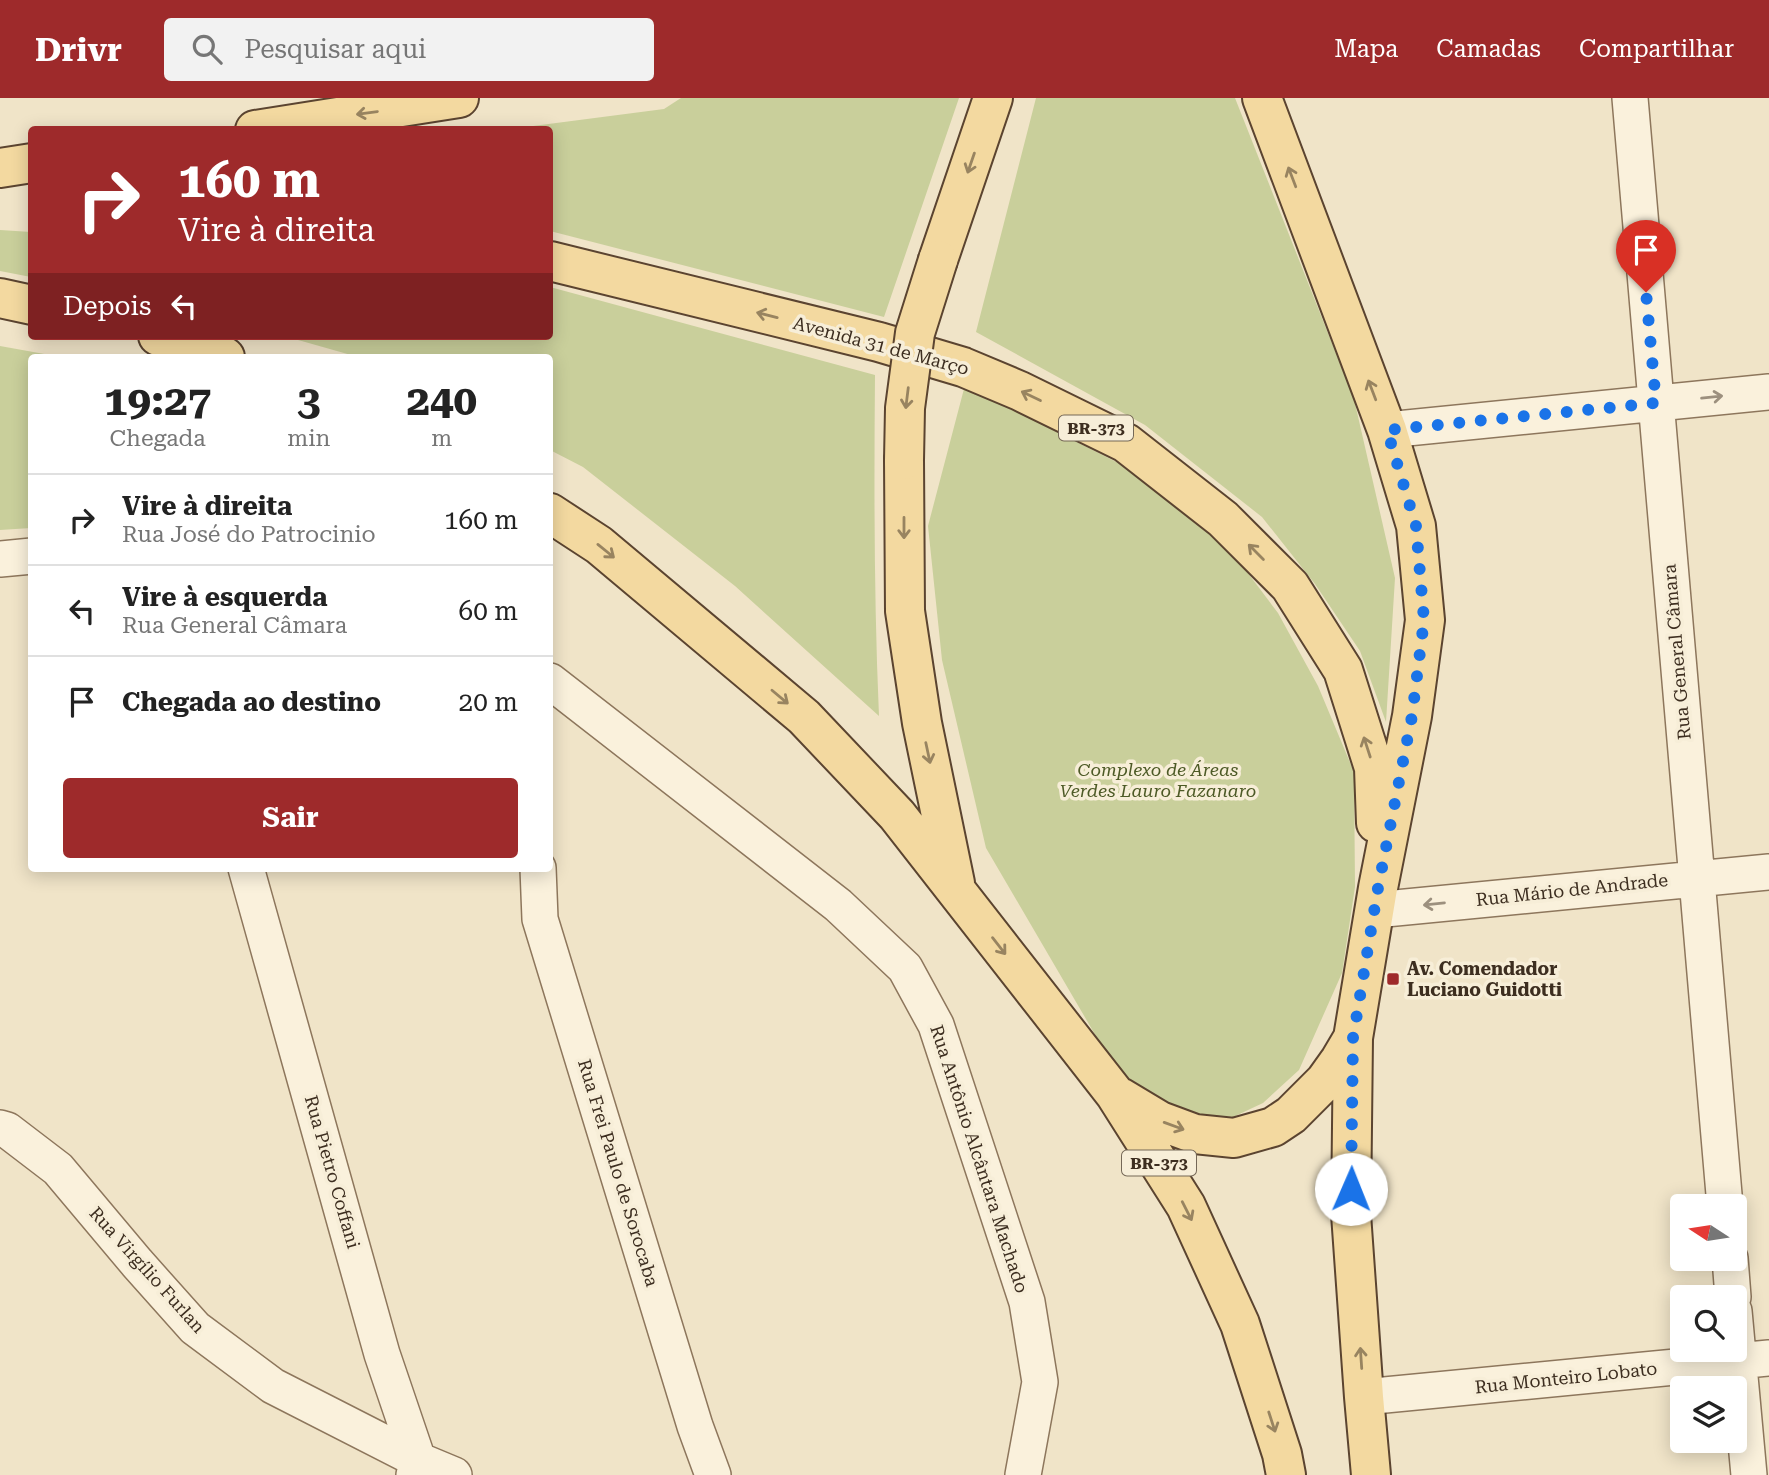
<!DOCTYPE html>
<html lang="pt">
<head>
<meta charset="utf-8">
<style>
	body { margin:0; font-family:"Roboto Serif",serif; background:#f2f2f2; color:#222; height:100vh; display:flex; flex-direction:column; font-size:26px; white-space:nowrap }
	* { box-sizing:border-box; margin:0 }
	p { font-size:23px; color:#767676 }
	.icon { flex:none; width:38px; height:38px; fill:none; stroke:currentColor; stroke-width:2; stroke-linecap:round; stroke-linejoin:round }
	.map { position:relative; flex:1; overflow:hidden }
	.details { position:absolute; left:28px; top:256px; width:525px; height:518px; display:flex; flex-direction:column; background:#fff; border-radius:7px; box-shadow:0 4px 18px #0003 }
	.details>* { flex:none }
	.top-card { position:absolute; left:28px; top:28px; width:525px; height:214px; border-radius:7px; box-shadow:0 4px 18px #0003; background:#9e2a2b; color:#fff; overflow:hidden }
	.needle { width:46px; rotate:282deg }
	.fabs { position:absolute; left:1670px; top:1096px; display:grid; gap:14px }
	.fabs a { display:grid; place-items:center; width:77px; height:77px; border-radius:7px; background:#fff; box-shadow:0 4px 18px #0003; font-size:35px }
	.pin { position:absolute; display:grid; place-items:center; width:60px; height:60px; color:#fff; margin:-72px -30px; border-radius:50% 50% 50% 0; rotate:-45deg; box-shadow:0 0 7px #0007 }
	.pin .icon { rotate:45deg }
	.me { position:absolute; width:77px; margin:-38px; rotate:1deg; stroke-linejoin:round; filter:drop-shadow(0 0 5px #0008) }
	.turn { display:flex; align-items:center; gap:24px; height:147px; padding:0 35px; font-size:32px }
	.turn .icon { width:91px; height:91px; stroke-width:2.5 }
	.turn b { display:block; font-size:49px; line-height:60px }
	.then { display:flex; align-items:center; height:66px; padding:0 35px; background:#0003; gap:14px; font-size:26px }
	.eta { display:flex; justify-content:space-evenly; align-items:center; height:119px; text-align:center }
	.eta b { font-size:42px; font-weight:700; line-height:49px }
	.button { display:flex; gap:14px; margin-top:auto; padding:14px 35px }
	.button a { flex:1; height:80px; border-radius:7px; background:#9e2a2b; color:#fff; font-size:28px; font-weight:700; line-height:80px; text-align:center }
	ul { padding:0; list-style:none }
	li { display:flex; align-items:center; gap:21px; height:91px; padding:0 35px; border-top:2px solid #e0e0e0 }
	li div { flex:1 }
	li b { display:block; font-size:26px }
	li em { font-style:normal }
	header { display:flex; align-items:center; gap:42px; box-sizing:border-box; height:98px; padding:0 35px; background:#9e2a2b; color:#fff }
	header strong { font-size:33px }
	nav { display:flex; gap:38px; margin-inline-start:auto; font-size:24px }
	.search { width:490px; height:63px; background:#f2f2f2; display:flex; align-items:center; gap:18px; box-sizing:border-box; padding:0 24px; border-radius:7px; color:#767676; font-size:26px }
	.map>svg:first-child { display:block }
	.green { fill:#c9cf9b }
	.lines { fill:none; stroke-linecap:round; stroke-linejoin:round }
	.minor-casing { stroke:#8d765c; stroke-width:38 }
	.major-casing { stroke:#5b4430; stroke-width:42 }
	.minor { stroke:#faf1dc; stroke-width:35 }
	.major { stroke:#f3d9a0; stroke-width:38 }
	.major-bridge-casing { stroke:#5b4430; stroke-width:42; stroke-linecap:butt }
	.major-bridge { stroke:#f3d9a0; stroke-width:38 }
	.oneway { stroke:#988460 }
	.oneway2 { stroke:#9c907e }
	.route { stroke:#1a73e8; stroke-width:12; stroke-dasharray:0 21.6 }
	.poi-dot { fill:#9e2a2b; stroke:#f7eed8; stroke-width:2.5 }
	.labels { text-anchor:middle; stroke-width:7; stroke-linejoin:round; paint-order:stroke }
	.shield { fill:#f7eed8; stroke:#756857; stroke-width:2 }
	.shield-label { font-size:16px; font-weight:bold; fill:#3d2e20 }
	.street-label { font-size:18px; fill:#3d2e20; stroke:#f7eed8 }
	.park-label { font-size:18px; font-style:italic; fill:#4d5a26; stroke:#f7eed8 }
	.poi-label { font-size:18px; font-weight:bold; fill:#3d2e20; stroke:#f7eed8; text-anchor:start }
</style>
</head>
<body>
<header>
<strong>Drivr</strong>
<div class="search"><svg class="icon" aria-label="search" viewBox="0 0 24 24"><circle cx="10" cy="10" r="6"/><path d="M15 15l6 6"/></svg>Pesquisar aqui</div>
<nav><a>Mapa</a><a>Camadas</a><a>Compartilhar</a></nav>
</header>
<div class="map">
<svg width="1769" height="1377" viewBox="0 0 1769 1377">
	<rect width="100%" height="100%" fill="#f0e4c8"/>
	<!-- green -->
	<path class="green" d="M681,0h278l-75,219 -334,-86v-101l-40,-1 154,-20z
		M1036,0h199l119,301 41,179 -9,144 -26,-71 -45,-67 -53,-67 -117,-92 -169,-93z
		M0,132l31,2v45l-31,-6z
		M550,189l325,88c-1,114 -1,227 4,341l-144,-130 -152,-119 -33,-17v-93h-192l-74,-21h266z
		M0,248l61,11h-29l-1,171 -31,2z
		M965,287l171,87 90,72 52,69 40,73 36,86 1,115 -13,86 -43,97 -36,33 -32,15 -49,-1 -36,-16 -32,-34 -128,-219 -44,-188 -14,-134z"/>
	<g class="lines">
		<defs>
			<path id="minor" d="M1630,0l95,1108
				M1387,332l382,-38
				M0,461l32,-3
				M550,583l288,224 67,63 31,57 91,277 13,80 -17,93
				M246,770l136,486 36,106 -4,15
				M538,770l2,51 155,507 18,49
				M1375,812l394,-38
				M0,1030l7,2 51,39 79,94 58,65 78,58 145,74 36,15
				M1730,1160l3,39
				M1734,1213l15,164
				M1364,1299l405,-39"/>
			<path id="major" d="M1262,0l125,332 29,96 9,94 -13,96 -34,172 -25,150 -2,176 13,183 7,78
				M255,32l204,-32
				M0,70l32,-5
				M938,162l55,-162
				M550,163l329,81 84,25 57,24 106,52 97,76 67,67 53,84 31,98 2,55
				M0,200l32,7
				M158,238l67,21
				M904,362l1,151 17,112 33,160
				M550,415l49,32 205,172 93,98 218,279 71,112 54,118 42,130 4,21
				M1120,999l40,24 35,13 39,4 39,-11 18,-12 34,-34 15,-21 13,-22"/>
		</defs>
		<!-- minor casing -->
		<use href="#minor" class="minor-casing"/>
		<!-- major casing -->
		<use href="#major" class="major-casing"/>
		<!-- minor -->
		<use href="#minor" class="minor"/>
		<!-- major -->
		<use href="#major" class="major"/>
		<defs>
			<path id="major-bridge" d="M904,362l1,-52 10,-75 23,-73"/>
		</defs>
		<!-- major-bridge casing -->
		<use href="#major-bridge" class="major-bridge-casing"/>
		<!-- major-bridge -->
		<use href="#major-bridge" class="major-bridge"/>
	</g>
	<!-- one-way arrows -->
	<defs><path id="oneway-shaft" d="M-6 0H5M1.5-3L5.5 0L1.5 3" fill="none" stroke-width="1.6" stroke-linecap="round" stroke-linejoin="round" transform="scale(1.75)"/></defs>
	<g class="oneway">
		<use href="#oneway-shaft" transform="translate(367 15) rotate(172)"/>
		<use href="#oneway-shaft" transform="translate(971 65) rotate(109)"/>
		<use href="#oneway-shaft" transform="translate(1292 79) rotate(-111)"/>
		<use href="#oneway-shaft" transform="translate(767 217) rotate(-166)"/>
		<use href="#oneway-shaft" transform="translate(1372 292) rotate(-111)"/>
		<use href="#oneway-shaft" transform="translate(1031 298) rotate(-154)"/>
		<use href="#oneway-shaft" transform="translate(907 300) rotate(97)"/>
		<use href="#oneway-shaft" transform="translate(904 430) rotate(90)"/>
		<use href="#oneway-shaft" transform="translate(606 453) rotate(39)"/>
		<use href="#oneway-shaft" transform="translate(1256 454) rotate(-135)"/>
		<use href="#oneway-shaft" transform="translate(780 599) rotate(40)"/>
		<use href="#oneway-shaft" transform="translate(1367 649) rotate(-108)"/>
		<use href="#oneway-shaft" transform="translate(928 655) rotate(78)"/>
		<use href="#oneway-shaft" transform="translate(999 848) rotate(52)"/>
		<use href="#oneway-shaft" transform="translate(1174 1028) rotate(20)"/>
		<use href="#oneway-shaft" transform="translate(1187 1113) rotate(63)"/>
		<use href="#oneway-shaft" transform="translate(1361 1260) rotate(-94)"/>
		<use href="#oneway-shaft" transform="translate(1272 1324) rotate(72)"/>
	</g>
	<g class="oneway2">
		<use href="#oneway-shaft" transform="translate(1712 299) rotate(-6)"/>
		<use href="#oneway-shaft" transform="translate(1434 806) rotate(174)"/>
	</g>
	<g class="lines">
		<!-- route -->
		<path class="route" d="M1351,1091l2,-151 25,-150 34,-172 12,-96 -8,-94 -29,-96 269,-27 -10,-111"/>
	</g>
	<!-- markers -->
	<rect class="poi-dot" x="1386" y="874" width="14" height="14" rx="3.5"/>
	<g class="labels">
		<!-- shield labels -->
		<g class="shield">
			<rect x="1059" y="317.5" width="74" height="25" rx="5"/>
			<rect x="1122" y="1052.5" width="74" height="25" rx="5"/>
		</g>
		<g class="shield-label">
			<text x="1096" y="336">BR-373</text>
			<text x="1159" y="1071">BR-373</text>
		</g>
		<!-- street labels -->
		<g class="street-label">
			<text transform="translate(881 248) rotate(15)" y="6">Avenida 31 de Março</text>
			<text transform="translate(1677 554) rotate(-95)" y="6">Rua General Câmara</text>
			<text transform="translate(1572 792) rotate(-6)" y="6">Rua Mário de Andrade</text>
			<text transform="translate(979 1061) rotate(72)" y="6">Rua Antônio Alcântara Machado</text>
			<text transform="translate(332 1074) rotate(74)" y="6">Rua Pietro Coffani</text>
			<text transform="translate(618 1075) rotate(73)" y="6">Rua Frei Paulo de Sorocaba</text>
			<text transform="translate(147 1172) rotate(48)" y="6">Rua Virgílio Furlan</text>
			<text transform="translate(1566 1280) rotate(-6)" y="6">Rua Monteiro Lobato</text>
		</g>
		<!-- park labels -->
		<g class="park-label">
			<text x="1158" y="678">Complexo de Áreas<tspan x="1158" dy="21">Verdes Lauro Fazanaro</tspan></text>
		</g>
		<!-- poi labels -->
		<g class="poi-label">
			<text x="1407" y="877">Av. Comendador<tspan x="1407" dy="21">Luciano Guidotti</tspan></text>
		</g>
	</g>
</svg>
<div class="fabs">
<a><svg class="needle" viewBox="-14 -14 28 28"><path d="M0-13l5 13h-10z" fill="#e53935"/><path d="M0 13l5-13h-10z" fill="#767676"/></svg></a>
<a><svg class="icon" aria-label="search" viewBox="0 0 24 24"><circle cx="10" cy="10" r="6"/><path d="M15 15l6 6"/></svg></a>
<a><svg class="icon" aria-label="layers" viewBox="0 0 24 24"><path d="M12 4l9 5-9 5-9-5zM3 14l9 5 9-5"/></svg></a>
</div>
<div class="pin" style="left:1646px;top:194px;background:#d93025"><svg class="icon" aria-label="arrive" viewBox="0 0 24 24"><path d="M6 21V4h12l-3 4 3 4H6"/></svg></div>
<svg class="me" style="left:1351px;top:1091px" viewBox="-20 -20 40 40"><circle r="19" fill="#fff"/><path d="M0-13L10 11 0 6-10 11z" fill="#1a73e8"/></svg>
<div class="top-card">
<div class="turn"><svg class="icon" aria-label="right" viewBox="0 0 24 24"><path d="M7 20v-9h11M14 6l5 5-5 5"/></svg><div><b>160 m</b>Vire à direita</div></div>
<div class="then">Depois<svg class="icon" aria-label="left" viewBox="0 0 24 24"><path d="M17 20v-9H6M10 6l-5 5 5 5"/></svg></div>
</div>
<section class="details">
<div class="eta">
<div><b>19:27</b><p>Chegada</p></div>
<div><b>3</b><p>min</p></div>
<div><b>240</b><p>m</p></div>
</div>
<ul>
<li><svg class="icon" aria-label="right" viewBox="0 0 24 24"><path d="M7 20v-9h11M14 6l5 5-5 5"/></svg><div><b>Vire à direita</b><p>Rua José do Patrocinio</p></div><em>160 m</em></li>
<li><svg class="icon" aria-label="left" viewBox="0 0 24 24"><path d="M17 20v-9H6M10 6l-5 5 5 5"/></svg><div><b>Vire à esquerda</b><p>Rua General Câmara</p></div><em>60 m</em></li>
<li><svg class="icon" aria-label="arrive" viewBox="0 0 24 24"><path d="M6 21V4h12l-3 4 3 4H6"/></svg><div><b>Chegada ao destino</b></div><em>20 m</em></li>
</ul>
<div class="button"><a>Sair</a></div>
</section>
</div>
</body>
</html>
